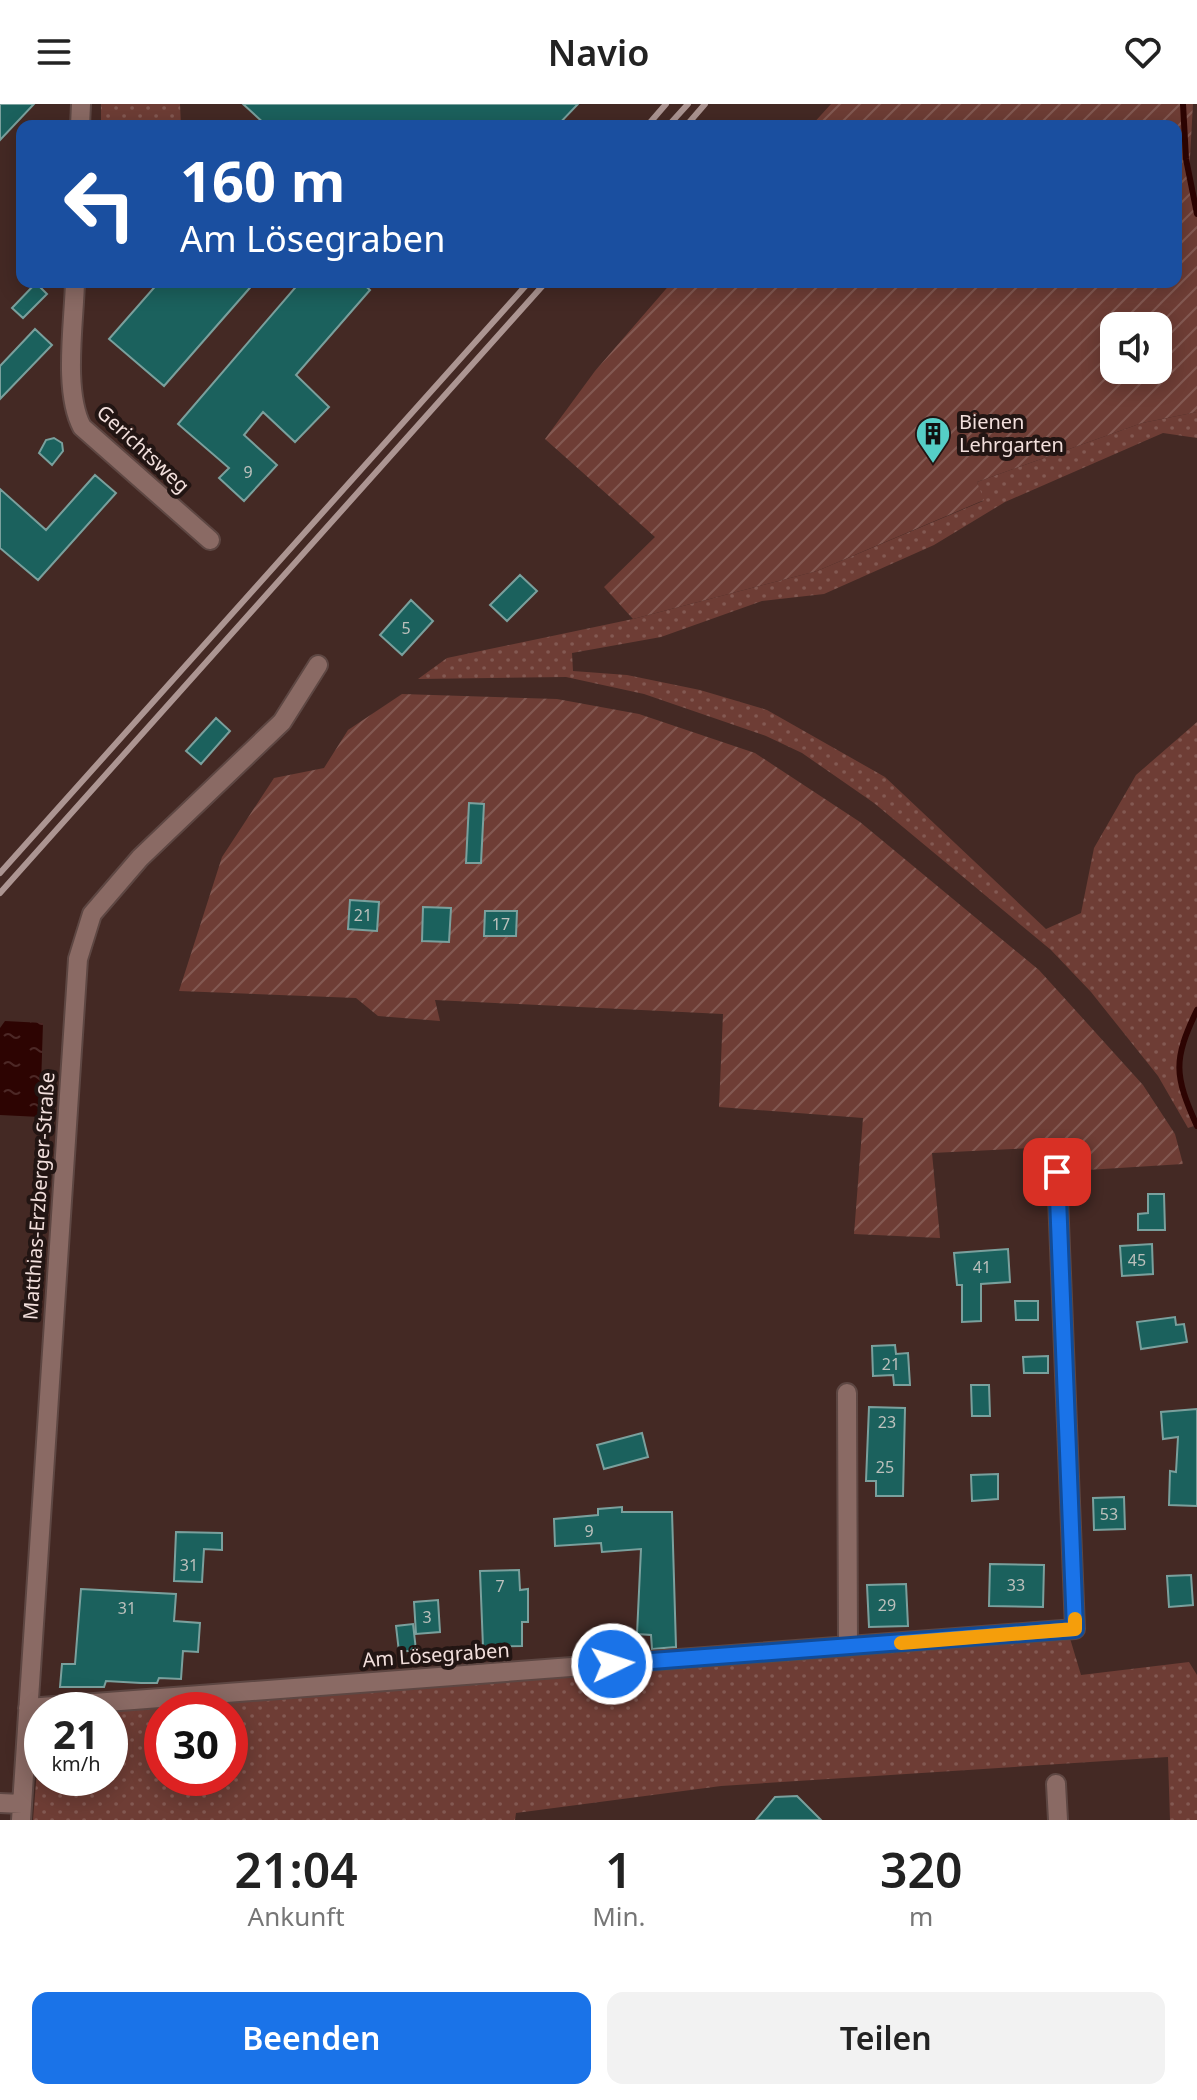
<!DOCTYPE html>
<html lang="de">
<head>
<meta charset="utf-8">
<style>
	body { margin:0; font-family:"Noto Sans",sans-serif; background:#f2f2f2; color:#222; height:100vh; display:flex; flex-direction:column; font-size:30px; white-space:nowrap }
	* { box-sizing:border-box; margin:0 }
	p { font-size:26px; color:#767676 }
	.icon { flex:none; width:44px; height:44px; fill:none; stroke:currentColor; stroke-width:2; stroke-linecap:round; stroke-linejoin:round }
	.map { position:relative; height:1716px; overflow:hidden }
	.side { display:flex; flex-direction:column; background:#fff; flex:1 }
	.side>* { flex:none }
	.hud { position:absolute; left:16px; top:16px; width:1166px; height:168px; border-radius:16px; box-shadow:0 4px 20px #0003; background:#1a4fa0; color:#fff; overflow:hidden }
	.controls { position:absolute; left:1100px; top:208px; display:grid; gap:16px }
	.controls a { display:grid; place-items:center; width:72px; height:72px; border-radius:16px; background:#fff; box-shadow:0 4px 20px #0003; font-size:40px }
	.speed { position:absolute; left:24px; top:1588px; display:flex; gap:16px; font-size:40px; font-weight:700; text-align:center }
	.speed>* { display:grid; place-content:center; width:104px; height:104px; border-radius:50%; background:#fff; box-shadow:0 4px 20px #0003; line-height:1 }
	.speed small { font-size:20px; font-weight:400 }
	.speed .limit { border:12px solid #d22; background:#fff; color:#111 }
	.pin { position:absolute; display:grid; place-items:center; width:68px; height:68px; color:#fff; margin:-34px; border-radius:16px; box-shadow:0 4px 12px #0006 }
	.me { position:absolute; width:88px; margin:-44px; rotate:86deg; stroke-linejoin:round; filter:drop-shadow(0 0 6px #0008) }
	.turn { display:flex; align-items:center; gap:28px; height:168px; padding:0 32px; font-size:36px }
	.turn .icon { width:104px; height:104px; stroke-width:2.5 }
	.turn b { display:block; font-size:56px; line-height:68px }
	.eta { display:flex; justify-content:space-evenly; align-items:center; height:136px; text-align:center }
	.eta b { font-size:48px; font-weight:600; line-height:56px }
	.button { display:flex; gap:16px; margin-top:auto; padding:16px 32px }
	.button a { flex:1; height:92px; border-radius:16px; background:#1a73e8; color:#fff; font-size:32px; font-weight:600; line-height:92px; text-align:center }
	.button a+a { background:#f2f2f2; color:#222 }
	header { display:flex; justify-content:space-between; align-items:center; height:104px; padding:0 32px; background:#fff; font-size:36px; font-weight:600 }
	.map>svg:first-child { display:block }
	.grass { fill:url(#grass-dots); fill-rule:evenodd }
	.garden { fill:url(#garden-furrows); fill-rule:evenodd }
	.water { fill:url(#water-ripples) }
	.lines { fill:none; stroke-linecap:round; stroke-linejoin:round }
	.stream { stroke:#2d0402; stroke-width:6 }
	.building { fill:#1b615d; stroke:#7aa09d; stroke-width:2 }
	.minor-casing { stroke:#5e4743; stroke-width:22 }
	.minor { stroke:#8a6a64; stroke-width:18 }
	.rail { stroke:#ac9592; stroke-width:6 }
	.route-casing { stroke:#114b97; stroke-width:20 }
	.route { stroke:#1a73e8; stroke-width:14 }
	.slow { stroke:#f59e0b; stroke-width:14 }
	.labels { text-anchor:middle; stroke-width:8; stroke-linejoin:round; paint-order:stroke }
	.number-label { font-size:16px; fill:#bcc0bc }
	.poi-label { font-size:20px; fill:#f2dfdc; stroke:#221513; text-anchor:start }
	.street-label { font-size:20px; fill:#f2dfdc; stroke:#221513 }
</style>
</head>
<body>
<header><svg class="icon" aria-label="menu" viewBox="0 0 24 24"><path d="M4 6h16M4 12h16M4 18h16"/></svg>Navio<svg class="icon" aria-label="heart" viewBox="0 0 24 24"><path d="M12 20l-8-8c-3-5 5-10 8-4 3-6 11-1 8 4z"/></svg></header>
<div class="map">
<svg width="1197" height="1716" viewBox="0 0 1197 1716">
	<defs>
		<pattern id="grass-dots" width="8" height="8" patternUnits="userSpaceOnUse" patternTransform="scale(2)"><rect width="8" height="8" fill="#6e3d35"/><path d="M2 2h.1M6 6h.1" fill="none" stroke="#835952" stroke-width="1.8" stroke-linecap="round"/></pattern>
		<pattern id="garden-furrows" width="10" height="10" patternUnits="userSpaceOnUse" patternTransform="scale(2)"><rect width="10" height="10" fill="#6e3d35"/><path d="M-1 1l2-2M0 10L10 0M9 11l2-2" fill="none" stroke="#835952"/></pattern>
		<pattern id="water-ripples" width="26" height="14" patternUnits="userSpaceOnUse" patternTransform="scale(2)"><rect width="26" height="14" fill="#2d0402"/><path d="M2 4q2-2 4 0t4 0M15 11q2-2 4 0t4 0" fill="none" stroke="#4c2826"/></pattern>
	</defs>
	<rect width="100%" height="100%" fill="#442924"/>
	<!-- grass -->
	<path class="grass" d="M101,0h79l1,22h-80z
		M1197,308v26l-34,-5 -158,69 -71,43 -110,49 -62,7 -101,36 -89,16 1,18 54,4 73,15 67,20 118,67 161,152 35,-16 13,-65 42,-73 61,-53v284c-25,48 -24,70 -3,120l-6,2 -30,-52 -67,-84 -40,-42 -177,-147 -72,-50 -36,-17 -122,-42 -78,-17 -148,2 29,-21 186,-39 184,-48 166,-70 -6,-19 165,-59z
		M1066,1521l15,50 108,-13 8,13v145h-27l-2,-63 -447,29 -205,27 -1,7h-482l9,-113zM42,1606h68v68h-68zM162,1606h68v68h-68z"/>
	<!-- garden -->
	<path class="garden" d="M831,0h362l-4,71 8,38v199l-55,11 -165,59 7,18 -167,71 -184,48 -29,-32 51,-50 -110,-98 50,-68 77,-89h504v-156h-365zM1114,222h44v44h-44z
		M402,590l155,5 82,15 116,39 105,69 179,148 104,115 32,49 8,30 -128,8 -2,-25 -121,6 8,85 -86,-4 9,-116 -144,-11 4,-93 -288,-14 5,21 -62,-5 -22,-18 -177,-7 43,-134 52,-79 50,-10 24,-38z"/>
	<!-- water -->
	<path class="water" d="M5,917l38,2 -3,94 -40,-2v-87z"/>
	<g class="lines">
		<!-- stream -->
		<path class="stream" d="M1183,0l3,55 11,55
			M1197,906c-24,50 -23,65 0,116"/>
	</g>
	<!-- building -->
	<path class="building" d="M0,0h34l-34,36z
		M243,0h335l-21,22h-290z
		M159,178h96l-91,104 -55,-47z
		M300,178h61l9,8 -74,85 33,32 -34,35 -32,-30 -19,23 33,30 -33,36 -25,-23 10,-10 -51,-44z
		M36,179l11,11 -24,24 -11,-10z
		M35,225l17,16 -52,54v-33z
		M54,334l8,5 1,8 -11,14 -13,-12 7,-13z
		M95,371l21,18 -78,87 -38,-32v-59l46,41z
		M520,471l17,16 -30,30 -17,-16z
		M411,496l22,21 -31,34 -22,-20z
		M216,614l14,13 -29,33 -15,-13z
		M469,699l15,1 -3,59h-15z
		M350,796l29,2 -2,29 -29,-2z
		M423,803l28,1 -2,34 -27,-1z
		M485,807h32l-1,25h-32z
		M1148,1090h16l1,36h-27v-16l10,-1z
		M1152,1140l1,30 -31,2 -2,-30z
		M1008,1145l2,33 -29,2v37l-19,1v-37h-5l-3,-32z
		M1015,1197h23v19h-22z
		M1175,1213l1,8 8,-1 3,18 -46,7 -4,-27z
		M895,1241l1,9 12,-1 2,32h-16l-1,-10 -20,1 -1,-30z
		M1048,1252v17h-24l-1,-16z
		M971,1281h18l1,31h-18z
		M869,1303l36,1 -2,88h-27v-15h-10z
		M1197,1305v97l-28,-1 1,-34 6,1 2,-35 -15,2 -2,-27z
		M642,1329l6,24 -44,12 -7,-24z
		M998,1370v25l-26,2 -1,-26z
		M1124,1393l1,32 -31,1 -1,-32z
		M622,1403v5h50l4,135 -24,2 -1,-14 -14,-1 4,-85 -39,3 -1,-9 -46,3 -1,-27 44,-4v-6z
		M176,1428l46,1v17l-18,-1 -2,33 -28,-1z
		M990,1460l54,1 -1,42 -54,-1z
		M519,1466l1,20 8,-1v33h-6v24l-39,1 -3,-76z
		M1191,1471l2,30 -24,2 -2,-31z
		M906,1480l2,42 -39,1 -2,-42z
		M81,1485l95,5 -2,27 26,2 -2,29 -15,-1 -2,28 -22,-1 -2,5h-16l-35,-2 -2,6h-44l2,-23h13z
		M438,1496l2,32 -24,2 -2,-32z
		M413,1520l3,26 -17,2 -3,-26z
		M797,1692l24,24h-65l19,-23z"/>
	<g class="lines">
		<defs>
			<path id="minor" d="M80,22l1,-22
				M75,178c-1,41 -12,109 7,145l128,113
				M847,1289l1,254
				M28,1604l1047,-79 -18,-457
				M1056,1680l2,36
				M0,1699l22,1
				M21,1716l57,-861 14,-45 48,-56 142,-136 36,-57"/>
		</defs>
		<!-- minor casing -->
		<use href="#minor" class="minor-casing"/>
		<!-- minor -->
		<use href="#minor" class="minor"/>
		<!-- rail -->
		<path class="rail" d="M647,22l19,-22
			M668,22l20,-22
			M686,22l19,-22
			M0,769l529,-591
			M0,789l546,-611"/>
	</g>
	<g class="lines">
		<defs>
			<path id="route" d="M612,1560l463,-35 -18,-457"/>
		</defs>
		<!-- route casing -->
		<use href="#route" class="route-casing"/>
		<!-- route -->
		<use href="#route" class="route"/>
		<!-- slow -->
		<path class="slow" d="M901,1539l174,-14v-10"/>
	</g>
	<!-- icons -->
	<defs>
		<symbol id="building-pin" viewBox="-11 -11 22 30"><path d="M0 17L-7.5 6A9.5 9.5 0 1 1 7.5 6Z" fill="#55cec6" stroke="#221513"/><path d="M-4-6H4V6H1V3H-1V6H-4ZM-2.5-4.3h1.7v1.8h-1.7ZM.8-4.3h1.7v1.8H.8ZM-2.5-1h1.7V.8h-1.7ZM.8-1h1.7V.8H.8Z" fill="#111"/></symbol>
	</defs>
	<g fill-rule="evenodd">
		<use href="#building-pin" x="913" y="310" width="40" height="54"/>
	</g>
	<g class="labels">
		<!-- number labels -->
		<g class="number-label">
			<text x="248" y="374">9</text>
			<text x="406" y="530">5</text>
			<text x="363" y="817">21</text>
			<text x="501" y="826">17</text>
			<text x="1137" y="1162">45</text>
			<text x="982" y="1169">41</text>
			<text x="891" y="1266">21</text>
			<text x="887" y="1324">23</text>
			<text x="885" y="1369">25</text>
			<text x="1109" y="1416">53</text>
			<text x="589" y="1433">9</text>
			<text x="189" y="1467">31</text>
			<text x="1016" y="1487">33</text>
			<text x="500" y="1488">7</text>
			<text x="887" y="1507">29</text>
			<text x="127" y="1510">31</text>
			<text x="427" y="1519">3</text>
		</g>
		<!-- poi labels -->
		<g class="poi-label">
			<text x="959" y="325">Bienen<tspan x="959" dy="23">Lehrgarten</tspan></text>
		</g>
		<!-- street labels -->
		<g class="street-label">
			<text transform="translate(143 345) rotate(43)" y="7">Gerichtsweg</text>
			<text transform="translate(39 1092) rotate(-86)" y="7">Matthias-Erzberger-Straße</text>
			<text transform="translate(436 1551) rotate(-4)" y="7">Am Lösegraben</text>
		</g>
	</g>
</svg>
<div class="controls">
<a><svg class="icon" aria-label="sound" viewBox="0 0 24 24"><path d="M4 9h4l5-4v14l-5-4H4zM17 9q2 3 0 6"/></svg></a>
</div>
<div class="speed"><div>21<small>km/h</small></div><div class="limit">30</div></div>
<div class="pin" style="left:1057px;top:1068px;background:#d93025"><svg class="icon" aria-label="arrive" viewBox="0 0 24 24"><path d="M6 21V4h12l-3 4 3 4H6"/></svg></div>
<svg class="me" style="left:612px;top:1560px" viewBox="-20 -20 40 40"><circle r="17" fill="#1a73e8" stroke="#fff" stroke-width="3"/><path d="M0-11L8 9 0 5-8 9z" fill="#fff"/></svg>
<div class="hud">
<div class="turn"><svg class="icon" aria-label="left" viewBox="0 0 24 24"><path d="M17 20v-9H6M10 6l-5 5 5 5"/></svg><div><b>160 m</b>Am Lösegraben</div></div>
</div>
</div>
<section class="side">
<div class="eta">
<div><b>21:04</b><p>Ankunft</p></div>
<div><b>1</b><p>Min.</p></div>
<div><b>320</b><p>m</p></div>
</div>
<div class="button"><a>Beenden</a><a>Teilen</a></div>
</section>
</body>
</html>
